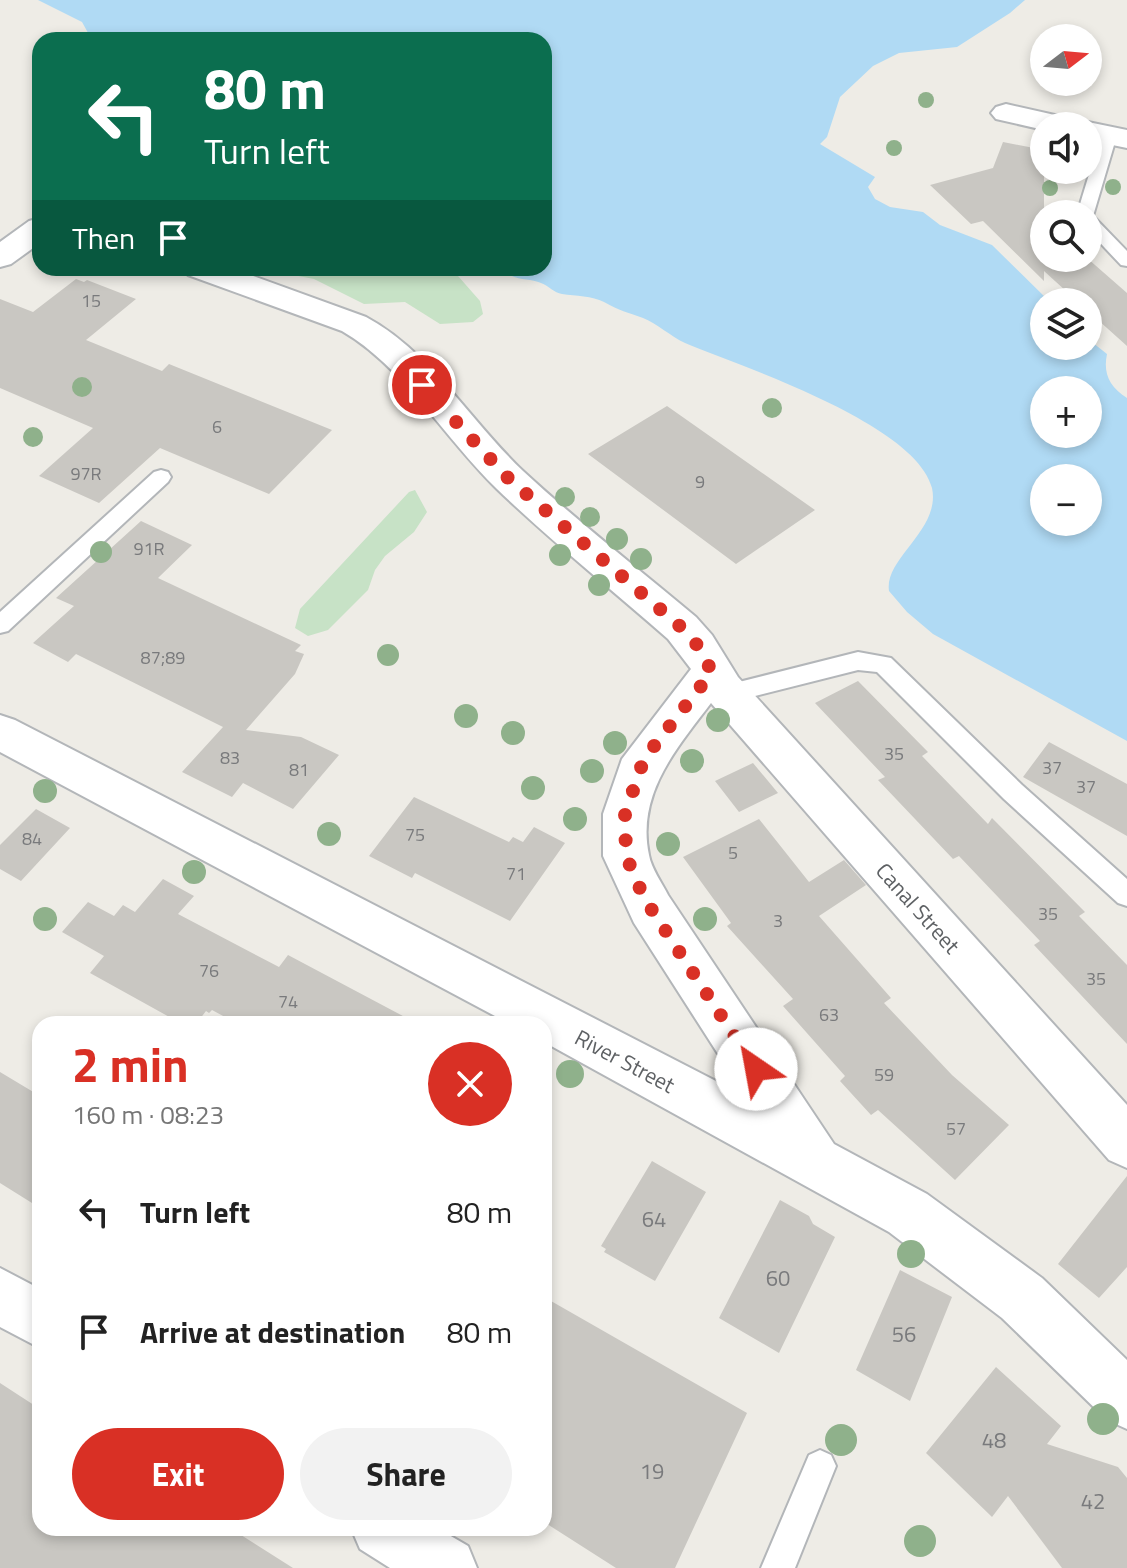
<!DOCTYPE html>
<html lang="en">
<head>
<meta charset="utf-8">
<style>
	body { margin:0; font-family:"Titillium Web",sans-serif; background:#f2f2f2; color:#222; height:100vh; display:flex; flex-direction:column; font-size:30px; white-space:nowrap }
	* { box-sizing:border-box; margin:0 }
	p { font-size:26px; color:#767676 }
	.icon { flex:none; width:44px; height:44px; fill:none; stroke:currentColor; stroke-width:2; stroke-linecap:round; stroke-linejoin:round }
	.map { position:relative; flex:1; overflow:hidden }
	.details { position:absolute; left:32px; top:1016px; width:520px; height:520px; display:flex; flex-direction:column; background:#fff; border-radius:24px; box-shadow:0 4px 12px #0003 }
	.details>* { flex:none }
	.top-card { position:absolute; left:32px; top:32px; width:520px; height:244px; border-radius:24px; box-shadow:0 4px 12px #0003; background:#0b6e4f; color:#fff; overflow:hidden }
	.needle { width:52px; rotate:74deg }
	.buttons { position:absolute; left:1030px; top:24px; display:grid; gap:16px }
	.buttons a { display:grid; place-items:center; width:72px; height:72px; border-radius:50%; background:#fff; box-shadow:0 4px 12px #0003; font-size:40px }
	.pin { position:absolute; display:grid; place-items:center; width:68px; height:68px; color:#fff; margin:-34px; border:4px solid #fff; border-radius:50%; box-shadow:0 2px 8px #0007 }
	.me { position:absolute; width:88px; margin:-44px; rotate:327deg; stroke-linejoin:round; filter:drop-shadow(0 0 6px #0008) }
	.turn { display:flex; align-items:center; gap:28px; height:168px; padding:0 40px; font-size:36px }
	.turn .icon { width:104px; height:104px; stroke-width:2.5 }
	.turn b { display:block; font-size:56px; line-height:68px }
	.then { display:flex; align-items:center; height:76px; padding:0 40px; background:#0003; gap:16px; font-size:30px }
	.round { display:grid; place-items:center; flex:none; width:84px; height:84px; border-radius:42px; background:#f2f2f2 }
	.head { display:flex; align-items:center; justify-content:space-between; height:136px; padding:0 40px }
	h1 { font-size:48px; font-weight:700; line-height:60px; color:#d93025 }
	.action { display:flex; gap:16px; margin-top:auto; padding:16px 40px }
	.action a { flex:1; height:92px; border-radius:48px; background:#d93025; color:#fff; font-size:32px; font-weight:700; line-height:92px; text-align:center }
	.action a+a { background:#f2f2f2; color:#222 }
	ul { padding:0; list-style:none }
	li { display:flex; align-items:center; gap:24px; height:120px; padding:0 40px }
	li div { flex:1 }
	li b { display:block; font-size:30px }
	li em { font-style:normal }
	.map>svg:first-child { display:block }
	.green { fill:#c7e2c6 }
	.water { fill:#b0daf4; fill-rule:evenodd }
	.building { fill:#c9c7c2 }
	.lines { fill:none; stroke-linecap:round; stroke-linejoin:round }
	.service-casing { stroke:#b3b6b9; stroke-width:4 }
	.minor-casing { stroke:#b3b6b9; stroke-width:4 }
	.service { fill:#fff; fill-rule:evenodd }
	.minor { fill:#fff; fill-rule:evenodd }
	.tree { fill:#8fb18b }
	.route { stroke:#d93025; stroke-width:14; stroke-dasharray:0 25.2 }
	.labels { text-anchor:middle; stroke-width:7; stroke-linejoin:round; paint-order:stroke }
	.number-label { font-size:18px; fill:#797a7c }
	.street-label { font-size:22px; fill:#5e6164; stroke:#fff }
	.near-number-label { font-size:22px; fill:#797a7c }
</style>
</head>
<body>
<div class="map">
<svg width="1127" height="1568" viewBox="0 0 1127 1568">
	<rect width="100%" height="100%" fill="#eeece6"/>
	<!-- green -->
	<path class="green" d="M257,268h194l29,33 3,13 -10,8 -33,2 -35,-22 -41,2 -50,-25z
		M415,490l12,22 -13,20 -29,24 -10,14 -7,20 -40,40 -20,6 -13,-8 5,-19 109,-117z"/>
	<!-- water -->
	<path class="water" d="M38,0h987l-15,13 -53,34 -58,6 -26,13 -33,31 -13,40 -7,7 55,33 -7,10 7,12 15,8 33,5 17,13 52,20 58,57h-6v44h44v-7l19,15c-4,19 2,33 20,44v343l-194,-107 -26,-22 -18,-21c-5,-33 52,-61 43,-103 -16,-64 -189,-121 -247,-145 -15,-7 -27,-19 -42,-25 -16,-6 -23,-7 -39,-16 -12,-6 -28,-6 -42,-8 -8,-1 -13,-8 -21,-11 -9,-4 -21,-3 -29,-7 -4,-2 -7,-5 -10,-8h42v-228h-452l-10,-18zM1044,390h44v44h-44zM1044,478h44v44h-44z"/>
	<!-- building -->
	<path class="building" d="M1003,142l41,8v108h43l40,35v53l-39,-35v-9h-10l-34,-31v10l-61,-60 -12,3 -41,-39 63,-17z
		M76,279l8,3 3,-2 49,19 -50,41 76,31 7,-7 163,66 -63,64 -109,-46 -61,55 -60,-27 54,-48 -93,-40v-89l33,13z
		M667,406l148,104 -79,54 -148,-110z
		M141,521l51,24 -34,33 143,67 -6,6 9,3 -9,20 -49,56 55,7 38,18 -46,54 -50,-26 -11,14 -50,-25 41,-45 -147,-73 -8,8 -35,-19 41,-37 -18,-8z
		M858,681l70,71 -6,4 66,68 4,-6 93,94 -6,4 48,49v79l-93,-99 6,-4 -81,-85 -6,3 -75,-79 7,-3 -70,-74z
		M1049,742l78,42v52l-104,-59z
		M753,763l25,30 -39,19 -24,-31z
		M414,797l95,45 4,-5 10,5 11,-15 31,16 -55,78 -95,-48 -3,5 -43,-22z
		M36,809l34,19 -49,53 -21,-12v-24z
		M759,819l50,63 35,-22 22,25 -47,31 72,82 -7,5 68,72 57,50 -54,55 -77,-70 -7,5 -31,-34 5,-5 -62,-70 10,-7 -66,-73 4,-3 -48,-66z
		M163,879l31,17 -16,18 101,53 9,-12 130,69h-180l-26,-14 -3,3 -3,-2 -10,13h-14l-92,-51 14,-17 -42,-24 26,-30 26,14 9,-11 12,7z
		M0,1072l40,24v112l-40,-25z
		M652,1161l54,31 -51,89 -51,-29 2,-3 -5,-3z
		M1127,1176v91l-28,31 -41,-34z
		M780,1200l29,16 4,8 22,13 -56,116 -60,-35z
		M900,1270l52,27 -42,104 -54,-31z
		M544,1297l203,116 -72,155h-59l-72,-46z
		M996,1367l65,59 -14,18 71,23 9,11v90h-65l-54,-72 -16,21 -66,-64z
		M0,1383l40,26v119h190l63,40h-293z"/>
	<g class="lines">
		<defs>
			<path id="service" d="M1109,130l8,5 -24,81 34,35v15l-6,-1 -33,-35v-16h-11l24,-79z
				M161,470l7,2 3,5 -3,5 -160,149 -8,2v-21l154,-140z
				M858,652l33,6 131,127 105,94v27l-9,-3 -114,-104 -127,-127 -19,-2 -131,33 -8,-3 -3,-6 3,-6 8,-3z
				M820,1450l11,5 5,11 -41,102h-34l48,-113z"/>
			<path id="minor" d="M1006,104l71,16 3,4 8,-2 39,8v18l-39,-8v-14h-44v4l-48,-11 -5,-6 5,-6z
				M40,218v25l-29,21 -11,3v-25l29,-21z
				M184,268h47l135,49c64,34 105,105 157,154 55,51 116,98 173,146l16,18 26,42 389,428v63l-18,-8 -398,-457c-34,45 -75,91 -62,152 2,13 13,28 19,40l166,249 93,50 115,84 85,82v69l-20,-9 -105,-102 -113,-86 -345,-190v-18h-34l-510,-272v-37l15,5 730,376 -111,-173 -31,-67v-42l19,-55 69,-90 -23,-30c-57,-50 -117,-98 -171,-150 -51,-49 -94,-123 -155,-158l-154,-56z
				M0,1268l40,21v59l-40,-21z
				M351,1528h86l31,18 9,22h-87l-30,-19z"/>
		</defs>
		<!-- service casing -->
		<use href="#service" class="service-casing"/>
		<!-- minor casing -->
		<use href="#minor" class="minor-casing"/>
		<!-- service -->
		<use href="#service" class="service"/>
		<!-- minor -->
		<use href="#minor" class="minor"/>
	</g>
	<!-- trees -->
	<g class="tree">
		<circle cx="926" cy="100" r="8"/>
		<circle cx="894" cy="148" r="8"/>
		<circle cx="1113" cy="187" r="8"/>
		<circle cx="1050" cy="188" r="8"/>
		<circle cx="82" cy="387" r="10"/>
		<circle cx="772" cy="408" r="10"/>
		<circle cx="33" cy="437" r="10"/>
		<circle cx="565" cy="497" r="10"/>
		<circle cx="590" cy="517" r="10"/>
		<circle cx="617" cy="539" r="11"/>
		<circle cx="101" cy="552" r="11"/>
		<circle cx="560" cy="555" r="11"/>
		<circle cx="641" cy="559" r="11"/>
		<circle cx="599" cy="585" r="11"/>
		<circle cx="388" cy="655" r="11"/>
		<circle cx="466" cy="716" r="12"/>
		<circle cx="718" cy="720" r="12"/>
		<circle cx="513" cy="733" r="12"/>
		<circle cx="615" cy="743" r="12"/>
		<circle cx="692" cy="761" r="12"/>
		<circle cx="592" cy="771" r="12"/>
		<circle cx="533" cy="788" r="12"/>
		<circle cx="45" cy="791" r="12"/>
		<circle cx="575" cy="819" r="12"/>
		<circle cx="329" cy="834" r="12"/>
		<circle cx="668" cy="844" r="12"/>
		<circle cx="194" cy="872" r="12"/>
		<circle cx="45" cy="919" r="12"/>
		<circle cx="705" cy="919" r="12"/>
		<circle cx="570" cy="1074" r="14"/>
		<circle cx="911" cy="1254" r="14"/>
		<circle cx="1103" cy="1419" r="16"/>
		<circle cx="841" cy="1440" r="16"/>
		<circle cx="920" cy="1541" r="16"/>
	</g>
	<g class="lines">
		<!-- route -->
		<path class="route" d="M422,385l87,94 173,149 16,18 14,26 -68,87 -19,55 1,42 18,42 112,171"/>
	</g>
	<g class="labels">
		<!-- number labels -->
		<g class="number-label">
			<text x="91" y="307">15</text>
			<text x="217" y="433">6</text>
			<text x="86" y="480">97R</text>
			<text x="700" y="488">9</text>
			<text x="149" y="555">91R</text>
			<text x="163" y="664">87;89</text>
			<text x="894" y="760">35</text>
			<text x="230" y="764">83</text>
			<text x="1052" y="774">37</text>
			<text x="299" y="776">81</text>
			<text x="1086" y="793">37</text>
			<text x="415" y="841">75</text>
			<text x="32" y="845">84</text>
			<text x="733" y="859">5</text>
			<text x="516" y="880">71</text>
			<text x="1048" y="920">35</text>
			<text x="778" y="927">3</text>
			<text x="209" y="977">76</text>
			<text x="1096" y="985">35</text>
			<text x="288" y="1008">74</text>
			<text x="829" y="1021">63</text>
			<text x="884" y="1081">59</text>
			<text x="956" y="1135">57</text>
		</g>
		<!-- street labels -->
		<g class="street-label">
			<text transform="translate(918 908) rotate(48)" y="8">Canal Street</text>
			<text transform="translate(625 1061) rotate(28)" y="8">River Street</text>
		</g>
		<!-- near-number labels -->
		<g class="near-number-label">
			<text x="654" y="1227">64</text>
			<text x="778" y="1286">60</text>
			<text x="904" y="1342">56</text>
			<text x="994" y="1448">48</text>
			<text x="652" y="1479">19</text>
			<text x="1093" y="1509">42</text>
		</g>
	</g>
</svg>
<div class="buttons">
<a><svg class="needle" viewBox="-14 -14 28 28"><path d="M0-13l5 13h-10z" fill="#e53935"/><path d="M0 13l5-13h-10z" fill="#767676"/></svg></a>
<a><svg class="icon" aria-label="sound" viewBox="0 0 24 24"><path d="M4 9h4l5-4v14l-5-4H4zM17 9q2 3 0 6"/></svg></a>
<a><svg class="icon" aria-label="search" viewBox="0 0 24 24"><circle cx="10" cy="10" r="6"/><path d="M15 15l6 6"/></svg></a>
<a><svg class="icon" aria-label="layers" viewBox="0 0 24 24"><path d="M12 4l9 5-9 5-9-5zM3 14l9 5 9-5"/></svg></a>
<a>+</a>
<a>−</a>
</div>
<div class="pin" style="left:422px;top:385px;background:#d93025"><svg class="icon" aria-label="arrive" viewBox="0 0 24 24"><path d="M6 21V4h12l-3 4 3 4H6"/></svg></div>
<svg class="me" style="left:756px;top:1069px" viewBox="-20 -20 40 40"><circle r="19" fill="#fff"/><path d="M0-13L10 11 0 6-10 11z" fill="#d93025"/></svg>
<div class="top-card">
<div class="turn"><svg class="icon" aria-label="left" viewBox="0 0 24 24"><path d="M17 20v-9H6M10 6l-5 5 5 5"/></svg><div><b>80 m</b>Turn left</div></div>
<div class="then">Then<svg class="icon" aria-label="arrive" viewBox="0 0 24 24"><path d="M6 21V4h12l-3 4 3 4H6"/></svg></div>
</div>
<section class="details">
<div class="head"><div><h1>2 min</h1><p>160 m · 08:23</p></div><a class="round" style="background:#d93025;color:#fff"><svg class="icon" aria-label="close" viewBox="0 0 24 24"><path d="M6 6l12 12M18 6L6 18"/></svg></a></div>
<ul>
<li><svg class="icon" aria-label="left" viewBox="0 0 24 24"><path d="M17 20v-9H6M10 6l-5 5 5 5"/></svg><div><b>Turn left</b></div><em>80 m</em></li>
<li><svg class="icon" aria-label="arrive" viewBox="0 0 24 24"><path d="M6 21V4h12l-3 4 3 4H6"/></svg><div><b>Arrive at destination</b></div><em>80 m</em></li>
</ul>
<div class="action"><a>Exit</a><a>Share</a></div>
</section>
</div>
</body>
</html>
